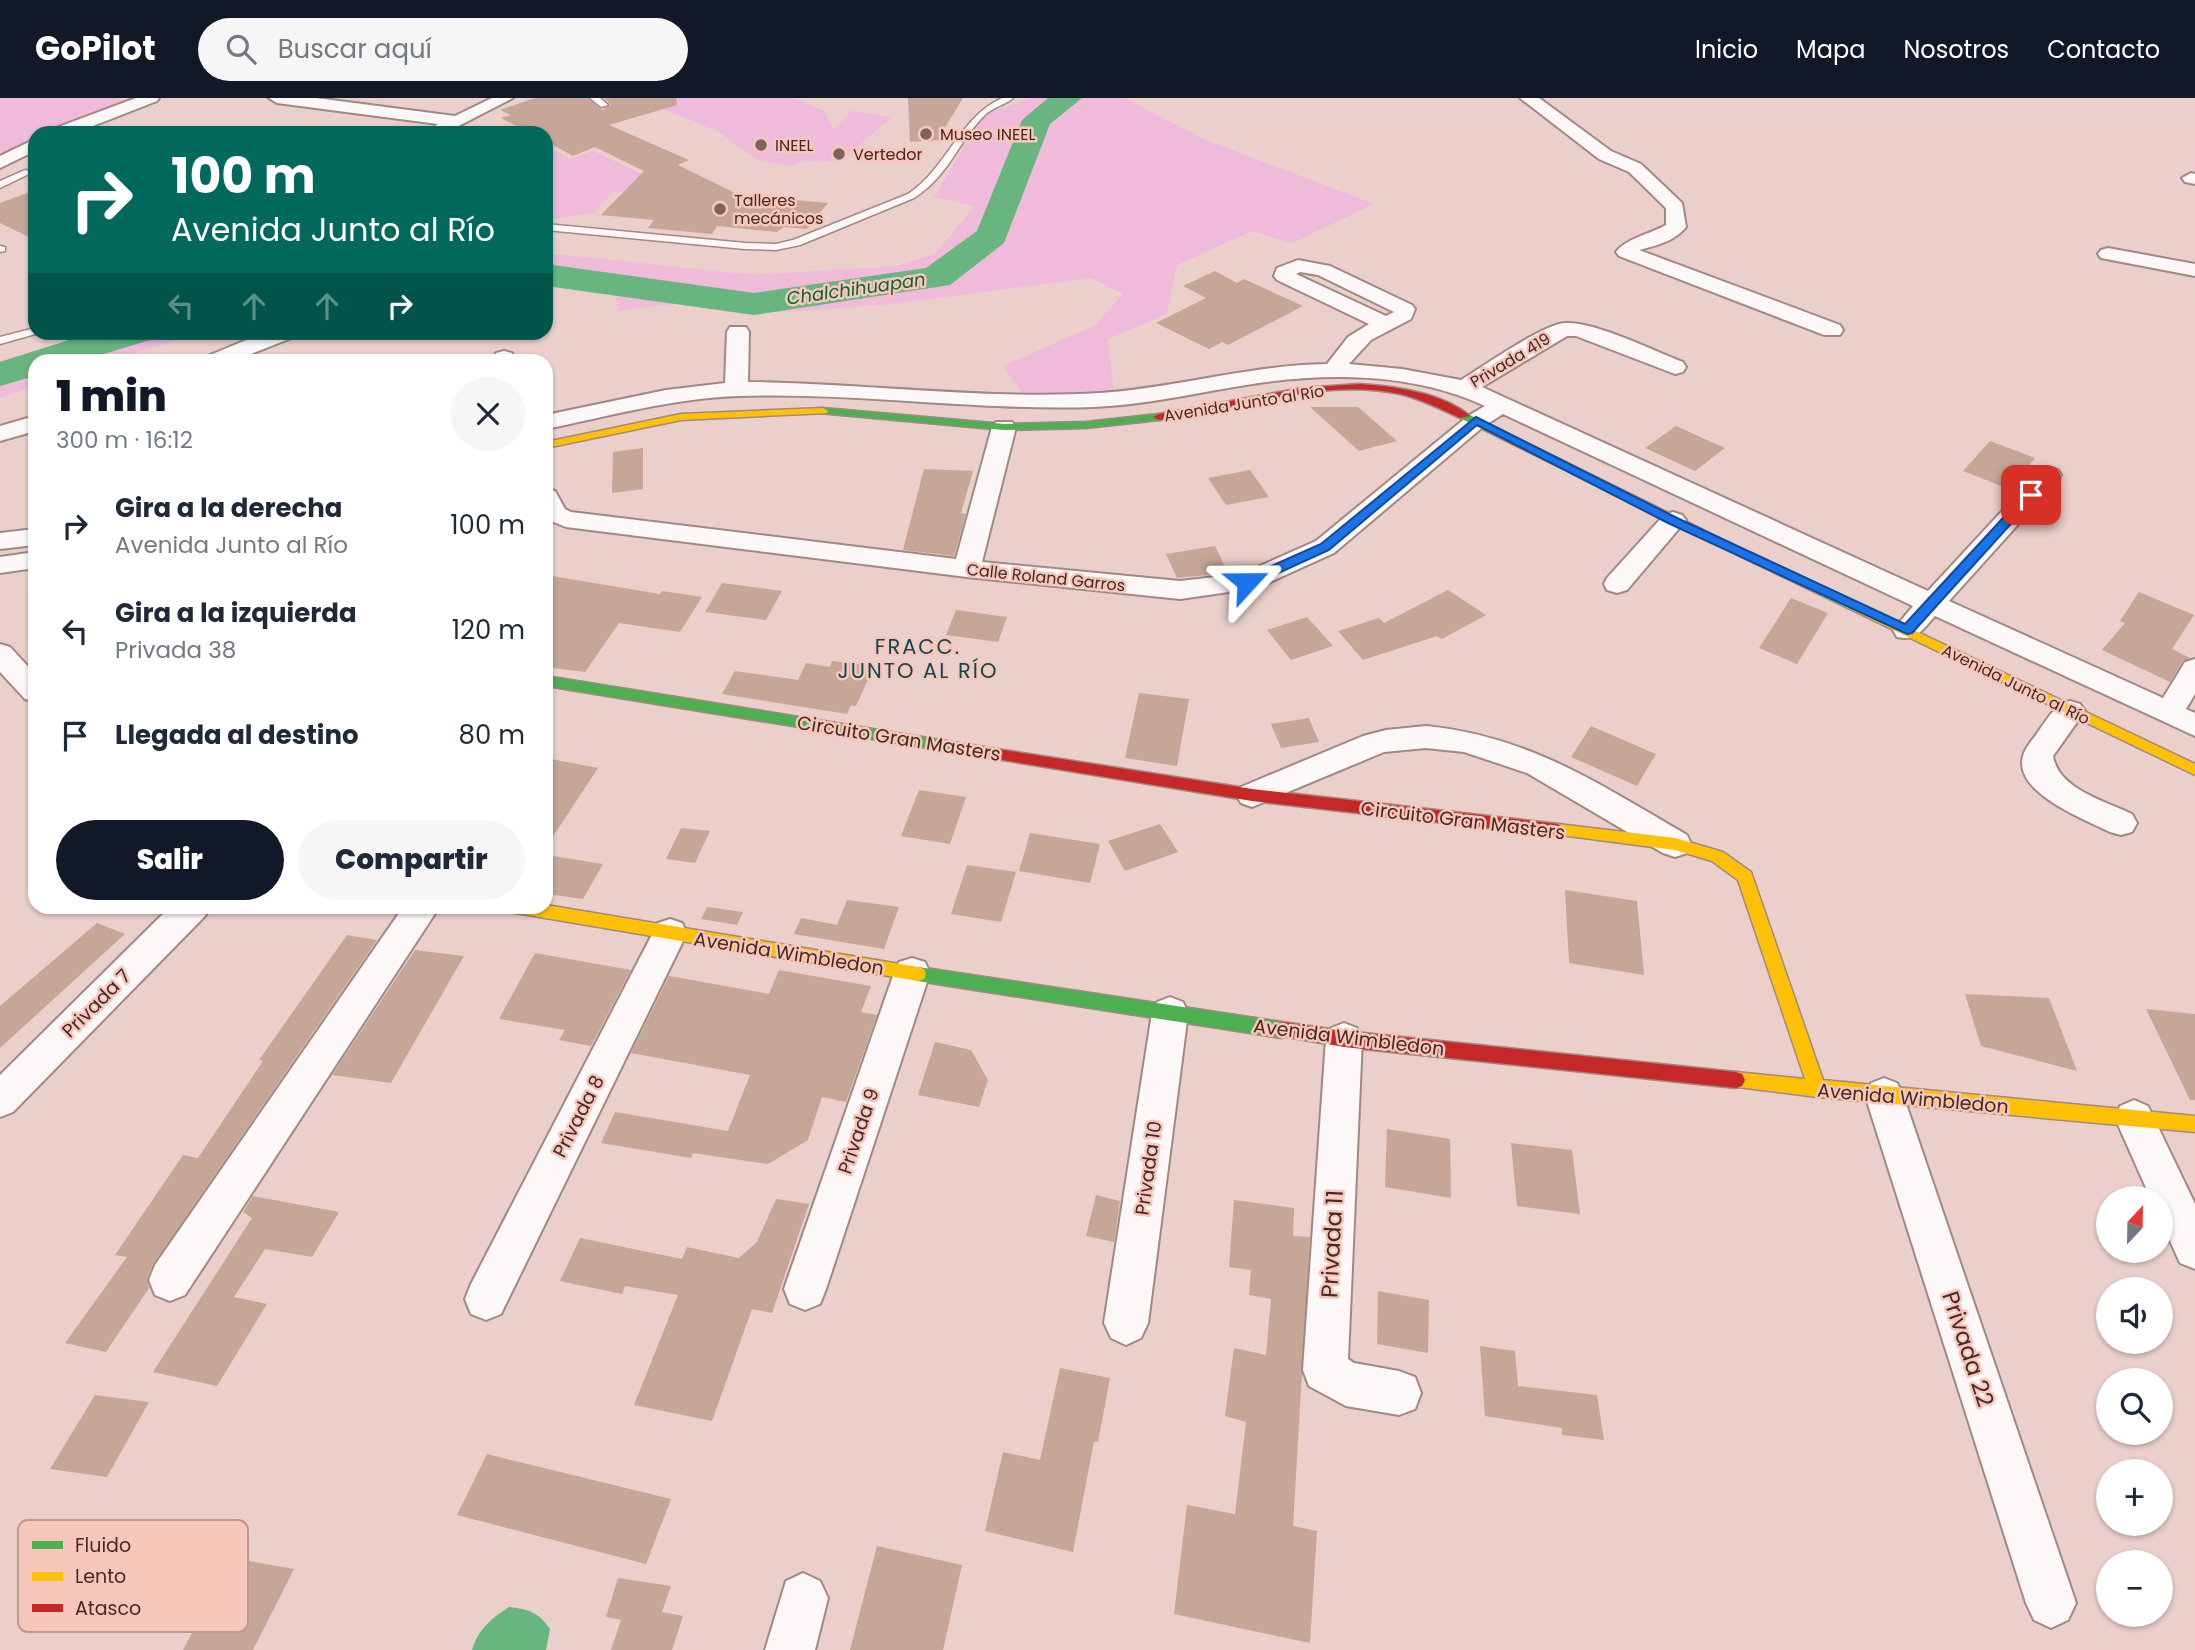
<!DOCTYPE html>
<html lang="es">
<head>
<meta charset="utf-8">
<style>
	body { margin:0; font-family:Poppins,sans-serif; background:#f6f6f7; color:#1f2937; height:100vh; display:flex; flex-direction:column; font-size:26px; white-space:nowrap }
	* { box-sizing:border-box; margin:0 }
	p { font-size:23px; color:#747a83 }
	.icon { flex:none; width:38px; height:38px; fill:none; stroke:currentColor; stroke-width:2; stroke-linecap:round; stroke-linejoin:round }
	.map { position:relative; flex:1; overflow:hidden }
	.side { position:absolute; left:28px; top:256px; width:525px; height:560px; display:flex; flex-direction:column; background:#fff; border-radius:21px; box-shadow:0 2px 5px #0004 }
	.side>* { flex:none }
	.top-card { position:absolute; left:28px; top:28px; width:525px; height:214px; border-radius:21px; box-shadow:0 2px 5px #0004; background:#00695c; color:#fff; overflow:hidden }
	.needle { width:46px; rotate:22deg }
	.controls { position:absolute; left:2096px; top:1088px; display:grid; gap:14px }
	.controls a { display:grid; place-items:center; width:77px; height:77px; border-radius:50%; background:#fff; box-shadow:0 2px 5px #0004; font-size:35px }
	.pin { position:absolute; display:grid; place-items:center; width:60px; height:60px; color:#fff; margin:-30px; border-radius:14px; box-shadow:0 4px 10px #0006 }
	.me { position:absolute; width:77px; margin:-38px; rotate:66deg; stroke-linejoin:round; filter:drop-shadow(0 0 5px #0008) }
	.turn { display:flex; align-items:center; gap:24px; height:147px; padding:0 28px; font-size:32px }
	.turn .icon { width:91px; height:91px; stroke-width:2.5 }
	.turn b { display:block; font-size:49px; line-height:60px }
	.lanes { display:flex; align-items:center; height:66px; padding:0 28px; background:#0003; justify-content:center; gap:35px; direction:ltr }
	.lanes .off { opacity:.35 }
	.round { display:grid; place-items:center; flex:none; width:74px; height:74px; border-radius:37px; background:#f6f6f7 }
	.head { display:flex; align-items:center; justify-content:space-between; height:119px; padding:0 28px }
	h1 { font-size:42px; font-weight:800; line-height:52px; color:#111827 }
	.primary-button { display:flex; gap:14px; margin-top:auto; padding:14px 28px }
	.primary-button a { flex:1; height:80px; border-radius:42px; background:#111827; color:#fff; font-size:28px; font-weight:800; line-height:80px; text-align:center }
	.primary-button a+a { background:#f6f6f7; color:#1f2937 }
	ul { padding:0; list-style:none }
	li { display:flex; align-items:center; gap:21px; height:105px; padding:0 28px }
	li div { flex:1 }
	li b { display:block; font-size:26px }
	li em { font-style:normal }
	header { display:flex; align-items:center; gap:42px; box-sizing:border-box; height:98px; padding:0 35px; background:#111827; color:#fff }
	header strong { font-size:33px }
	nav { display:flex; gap:38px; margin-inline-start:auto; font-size:24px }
	.search { width:490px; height:63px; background:#f6f6f7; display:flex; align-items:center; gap:18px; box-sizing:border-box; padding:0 24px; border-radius:38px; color:#747a83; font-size:26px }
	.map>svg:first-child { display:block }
	.green { fill:#f0badb }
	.water { fill:#68b580 }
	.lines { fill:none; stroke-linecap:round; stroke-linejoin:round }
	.river { fill:#68b580; fill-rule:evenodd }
	.building { fill:#c6a696 }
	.lane-casing { stroke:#a18883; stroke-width:3 }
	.street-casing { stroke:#a18883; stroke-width:4 }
	.fast-casing { stroke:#a18883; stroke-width:3 }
	.slow-casing { stroke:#a18883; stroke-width:3 }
	.jam-casing { stroke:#a18883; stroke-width:3 }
	.lane { fill:#fcf8f7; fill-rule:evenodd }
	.street { fill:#fcf8f7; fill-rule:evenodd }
	.fast { fill:#4caf50; fill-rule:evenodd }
	.slow { fill:#ffc107; fill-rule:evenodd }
	.jam { fill:#c62828; fill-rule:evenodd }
	.route { fill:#1a73e8; stroke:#114b97; stroke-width:2 }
	.poi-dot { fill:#80625d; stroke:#f8c7bc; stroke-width:2.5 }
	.labels { text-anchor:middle; stroke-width:5; stroke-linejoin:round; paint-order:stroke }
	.far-poi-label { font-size:16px; fill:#472822; stroke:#f8c7bc; text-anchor:start }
	.far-street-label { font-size:16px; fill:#472822; stroke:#f8c7bc }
	.far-water-label { font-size:18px; font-style:italic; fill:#0c6333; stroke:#f8c7bc }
	.street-label { font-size:19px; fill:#472822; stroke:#f8c7bc }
	.neighbourhood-label { font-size:21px; letter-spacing:2px; fill:#0d4953; stroke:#f8c7bc }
	.near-street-label { font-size:23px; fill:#472822; stroke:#f8c7bc }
	.key { fill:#f8c7bc; stroke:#c3978e; stroke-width:2 }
	.key-label { font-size:19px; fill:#472822 }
</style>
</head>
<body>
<header>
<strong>GoPilot</strong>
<div class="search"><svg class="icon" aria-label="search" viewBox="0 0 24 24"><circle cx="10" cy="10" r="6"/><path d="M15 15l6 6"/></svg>Buscar aquí</div>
<nav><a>Inicio</a><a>Mapa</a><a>Nosotros</a><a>Contacto</a></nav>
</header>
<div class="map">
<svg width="2195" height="1552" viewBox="0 0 2195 1552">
	<rect width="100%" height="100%" fill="#eacfca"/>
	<!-- green -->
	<path class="green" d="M0,0h116l17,3 -84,32h-14v5l-35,16z
		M662,0h132l30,13 10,19 17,-19 40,6 -41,37 -17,8 -29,-1 -12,5 -33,-5 -43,-31 -54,-21z
		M1030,0h94l84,43 166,63 -82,39 -40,-12 -75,34 -10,49 -59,25 6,56 -91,-1 -20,-28 91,-40 29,-32 -32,-16 -200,26 -87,7 -45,1 -44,-3 -27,-7 -69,9 -5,-20 -68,-11v-27l188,20 33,1 130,-8 38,-12 40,-48 -41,-9 45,-75c12,-14 33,-15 51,-24z
		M546,48l24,13 23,-8 82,39 -7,8 -54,-7 -20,22 -48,7z
		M94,235h105l-86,27h-78v26l-35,12v-37z"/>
	<!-- water -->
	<path class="water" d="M509,1509c20,2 30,6 41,22l-4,21h-74c6,-21 19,-31 37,-43z"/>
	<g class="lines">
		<!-- river -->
		<path class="river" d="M1048,0h34l-32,26 -46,119 -54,42 -196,30 -208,-29v-22l208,29 172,-25 51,-37 45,-111z
			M94,234h61l-5,8 -66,20h-49v16l-35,10v-24z"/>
	</g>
	<!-- building -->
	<path class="building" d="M535,0h52l15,12 9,-5 -7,-7h72l1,7 -68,20 80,35 -11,5 61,30 89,8 -21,26 -23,-2 -7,5 -60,-6 -5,8 -64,-6 6,-8 -53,-5 43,-44 -49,-24 -22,9 -27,-15v-8h-16l-29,-15 10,-3 -11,-5z
		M908,0h55l-20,33 -1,9 -32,2z
		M35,92v50l-35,-17v-20z
		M1215,173l22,12 7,-4 59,27 -75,39 -6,-3 -13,7 -53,-26 50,-25 -23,-12z
		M1310,309h48l39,34 -38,10z
		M1676,328l49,22 -30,23 -50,-23z
		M1990,343l45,17 -26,31 -46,-18z
		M643,350v41l-31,4 1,-41z
		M924,371l49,2 -12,42 5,1 -12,42 -51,-6z
		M1250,372l19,27 -43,8 -18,-27z
		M1215,448l13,27 -51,5 -11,-24z
		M546,477l114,19 2,-3 40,6 -22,35 -61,-9 -34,49 -39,-5z
		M722,485l60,8 -16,29 -61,-8z
		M1448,492l38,25 -44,24 -5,-3 -74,24 -25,-29 41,-13 5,5z
		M2139,494l55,23 -22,34 18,9 -7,3 -13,21 -68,-32 23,-27 -5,-2z
		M1791,500l37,15 -31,51 -38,-16z
		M956,512l51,7 -9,25 -52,-7z
		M1307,519l26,29 -42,14 -24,-30z
		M832,563l42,5 -18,40 -5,-1 -4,9 -125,-20 13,-23 63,9 8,-17 24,4z
		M1139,595l50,6 -12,67 -52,-8z
		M1309,620l10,24 -38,6 -10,-24z
		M1591,628l65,28 -19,32 -66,-29z
		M546,660l52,10 -52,79z
		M919,692l47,7 -16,47 -49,-8z
		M1160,726l18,28 -53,19 -17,-30z
		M681,730l29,3 -15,32 -29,-4z
		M1030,735l70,11 -10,39 -71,-12z
		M546,757l57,9 -20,35 -37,-5z
		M967,767l49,7 -15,50 -50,-8z
		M1565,792l72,11 7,74 -75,-12z
		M847,802l52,7 -15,42 -90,-15 7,-16 36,7z
		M707,809l36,5 -6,13 -36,-6z
		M97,825l28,11 -125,114v-42z
		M347,837l30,5 -224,324 -6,15 2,9 -43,64 -41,-9 62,-86 -12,-2 68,-100 15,3 65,-97 -4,-1z
		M415,852l49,6 -73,127 -59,-8z
		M535,855l96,17 -40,76 -32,-6 6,-10 -66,-11z
		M779,872l92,16 -10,26 16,3 -31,87 -24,-5 -14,43 -40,24 -75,-11 -2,5 -90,-15 14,-31 113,19 22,-56 -119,-22 38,-77 100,18z
		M1965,896l84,4 28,73 -96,-25z
		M2146,911l49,5v86h-5z
		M935,944l36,8 17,30 -9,27 -61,-12z
		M1387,1031l63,10 1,59 -66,-11z
		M1511,1045l61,7 8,64 -63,-8z
		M1096,1097l24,6 -6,41 -28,-6z
		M253,1098l86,16 -27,45 -47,-8 -31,48 33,7 -50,82 -64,-14 99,-154 -9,-6z
		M776,1101l33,5 -37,109 -20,-4 -40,112 -78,-16 44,-110 -53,-9 -3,8 -62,-13 20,-43 102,21 5,-12 52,11 18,-16z
		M1234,1102l60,8 -1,28 17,1 -17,289 24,5 -7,112 -136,-29 13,-109 48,9 11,-92 -21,-6 9,-68 32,7 5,-56 -22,-4 2,-25 -22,-3z
		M1378,1193l51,9 -1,53 -51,-9z
		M1480,1248l35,5 3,35 79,9 7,45 -42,-5v-7l-77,-12z
		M1060,1270l50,10 -12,64 -4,-1 -21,111 -88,-21 18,-79 37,8z
		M95,1297l54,7 -42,75 -57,-8z
		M487,1356l184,45 -25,65 -189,-49z
		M877,1448l85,19 -19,85h-93z
		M232,1460l62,11 -41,81h-70z
		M618,1480l53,8 -9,26 21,4 -11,34h-61l10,-30 -15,-3z"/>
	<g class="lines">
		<defs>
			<path id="lane" d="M590,0h10l8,7 -7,2z
				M1002,0h11c-8,7 -20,9 -28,17 -28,27 -34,59 -71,83l-114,47 -24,5 -31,-1 -199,-19v-6l199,19 31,1 17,-4 115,-46c40,-27 50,-75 94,-96z
				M25,72l8,2 -33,16v-7z
				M0,148l5,1v4l-5,1z
				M35,230v4l4,1 -39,11v-7z"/>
			<path id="street" d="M136,0h23l-2,3 -82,32h-25l3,-4z
				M269,0h47l139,18 37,-18h21l-68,35h-13l-3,-3 9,-6 -161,-21z
				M1520,0h19l72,53 30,13 41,39 4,24c-11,14 -31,19 -47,23l201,75 3,5 -3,5h-16l-205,-79 -3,-4c9,-13 34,-18 50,-27v-17l-37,-36 -30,-13z
				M35,41v12l-35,17v-12z
				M2191,75l4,1v10l-10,-2 -3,-4z
				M2108,150l87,16v12l-94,-18 -3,-4 3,-4z
				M1298,162l32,6 82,39 3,4 -4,10 -40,21 -22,24 53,5 59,11c22,-13 82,-56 104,-57 29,-2 89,28 118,39l3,5 -3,5 -8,2 -99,-38h-9l-85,51 446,204 112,-121 9,-2 9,2 3,5 -3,5 -109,121 214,97 22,-36 10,-3v35l-9,15 9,4v23l-260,-120c-12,13 -19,26 -38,21l-4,-7 20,-24 -410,-192 -19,12 -150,127 -77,35 -77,11 -213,-22 -401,-50 -20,-8v-31l9,3 10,18 6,3 385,47 36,-132 4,-5h16l4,5 -34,135 198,19 62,-7 74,-33 152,-125 17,-10c-73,-34 -161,-34 -239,-21 -51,8 -101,20 -152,22 -119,4 -237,-15 -355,-11 -65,2 -129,20 -193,33v-14l120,-25 59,-7 2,-51 3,-5h16l3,5 -1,50c117,1 234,18 352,11 76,-5 150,-28 227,-29l21,-27 21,-13 -92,-44 -3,-4 3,-8zM1300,174l18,3 76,37 -8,4 -90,-42z
				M266,234h30l-2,5 -58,23h-29l3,-5z
				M504,253l8,2 3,7h-22l3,-7z
				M35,318v15l-35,10v-15z
				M1673,414l9,3 4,5 -4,5 -55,65 -10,3 -10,-3 -3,-6 3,-6 57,-63z
				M35,431v16l-35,4v-16z
				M35,454v16l-35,5v-16z
				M0,546l10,3 25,27v28l-10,-3 -25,-27z
				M2070,603l10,3 5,7 -32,45c5,33 52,45 79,58l5,9 -5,9 -11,3 -11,-3c-26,-13 -101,-41 -86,-79 3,-7 8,-13 12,-18 10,-14 18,-30 34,-34z
				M1426,628c103,10 173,58 261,109l4,9 -4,9 -12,4 -12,-4 -136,-80 -63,-21 -38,-4 -42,4 -132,55 -11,-4 -5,-8 5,-8 122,-51 23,-6z
				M171,808h39l-5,10 -192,196 -13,5v-42z
				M404,808h36l-255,389 -15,6 -15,-6 -6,-15 6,-15z
				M670,821l12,4 5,10 -186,381 -15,6 -15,-6 -6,-15 6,-15 187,-361z
				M912,860l13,4 5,11 -104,316 -6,15 -15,6 -15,-6 -6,-15 110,-316 5,-11z
				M1170,899l13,5 5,11 -40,310 -7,15 -15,7 -15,-7 -7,-15 48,-310 5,-11z
				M1344,925l13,5 5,11 -14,320 6,4 45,8 16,6 6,16 -6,16 -16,6 -53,-9 -37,-20 -6,-16 23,-331 5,-11z
				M1884,980l13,5 6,12 173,508 -8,17 -17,8 -17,-8 -8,-17 -161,-508 6,-12z
				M2134,1002l14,6 47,98v65l-15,-6 -19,-42v-22h-10l-36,-81 5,-12z
				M803,1475l17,8 8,17 -13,52h-50l21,-69z"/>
			<path id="fast" d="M823,310l181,16 82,-2 73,-8 6,3 -6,3 -73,8 -82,2 -185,-17 -1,-2z
				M1460,316h8l290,143 -2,3h-8l-288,-142z
				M546,578l413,67 7,5 -7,5 -413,-67z
				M918,869l364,55 6,3 3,5 -3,5 -6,3 -364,-57 -6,-2 -2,-5 2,-5z"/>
			<path id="slow" d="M823,310l5,3 -1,2 -146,7 -135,28v-6l135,-28z
				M1752,455l443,211v11l-447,-215 -2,-3z
				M1558,726l117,14 48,14 28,20 72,208 372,36v16l-378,-35 -87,-11 -3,-6 3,-6 6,-2 69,7 -67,-199 -26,-19 -37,-11 -122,-16 -3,-4z
				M546,807l372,62 6,2 2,5 -2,5 -6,2 -408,-69 -8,-6z"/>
			<path id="jam" d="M1359,286c35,2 84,9 111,32l-10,2c-19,-9 -39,-19 -60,-24 -79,-17 -164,16 -241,26l-6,-3 6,-3 143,-26z
				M959,645l293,46 306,35 8,6 -8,6 -306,-35 -298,-49 -2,-4 2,-4z
				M1282,924l62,9 392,41 6,2 3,6 -3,6 -6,2 -392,-41 -68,-12 -3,-5 3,-5z"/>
		</defs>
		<!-- lane casing -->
		<use href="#lane" class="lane-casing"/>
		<!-- street casing -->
		<use href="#street" class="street-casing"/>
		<!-- fast casing -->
		<use href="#fast" class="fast-casing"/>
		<!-- slow casing -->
		<use href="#slow" class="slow-casing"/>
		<!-- jam casing -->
		<use href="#jam" class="jam-casing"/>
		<!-- lane -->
		<use href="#lane" class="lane"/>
		<!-- street -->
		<use href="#street" class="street"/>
		<!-- fast -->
		<use href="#fast" class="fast"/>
		<!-- slow -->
		<use href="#slow" class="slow"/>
		<!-- jam -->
		<use href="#jam" class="jam"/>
	</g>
	<!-- route -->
	<path class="route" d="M1476,319l201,101 228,106 121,-131 11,2 -125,138 -5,1 -239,-111 -191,-98 -148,125 -77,35h-10v-6l79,-35z"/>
	<!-- markers -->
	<g class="poi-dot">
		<circle cx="926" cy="36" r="7"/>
		<circle cx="761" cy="47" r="7"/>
		<circle cx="839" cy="56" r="7"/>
		<circle cx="720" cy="111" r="7"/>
	</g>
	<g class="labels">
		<!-- far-poi labels -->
		<g class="far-poi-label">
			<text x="940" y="42">Museo INEEL</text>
			<text x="775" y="53">INEEL</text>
			<text x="853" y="62">Vertedor</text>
			<text x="734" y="108">Talleres<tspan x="734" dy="18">mecánicos</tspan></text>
		</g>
		<!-- far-street labels -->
		<g class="far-street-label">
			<text transform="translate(1510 262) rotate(-31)" y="6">Privada 419</text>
			<text transform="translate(1244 305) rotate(-9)" y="6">Avenida Junto al Río</text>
			<text transform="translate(1046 479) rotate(6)" y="6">Calle Roland Garros</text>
			<text transform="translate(2016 586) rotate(26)" y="6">Avenida Junto al Río</text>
		</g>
		<!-- far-water labels -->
		<g class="far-water-label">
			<text transform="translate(856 191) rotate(-8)" y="6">Chalchihuapan</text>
		</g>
		<!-- street labels -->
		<g class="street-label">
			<text transform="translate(899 640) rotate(9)" y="7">Circuito Gran Masters</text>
			<text transform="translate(1463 722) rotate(7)" y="7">Circuito Gran Masters</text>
			<text transform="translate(789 855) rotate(9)" y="7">Avenida Wimbledon</text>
			<text transform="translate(96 905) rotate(-45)" y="7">Privada 7</text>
			<text transform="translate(1349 939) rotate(7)" y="7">Avenida Wimbledon</text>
			<text transform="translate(1913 1000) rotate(5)" y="7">Avenida Wimbledon</text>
			<text transform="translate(578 1018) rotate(-63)" y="7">Privada 8</text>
			<text transform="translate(858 1033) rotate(-71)" y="7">Privada 9</text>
			<text transform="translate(1148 1070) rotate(-82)" y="7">Privada 10</text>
		</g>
		<!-- neighbourhood labels -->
		<g class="neighbourhood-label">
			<text x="918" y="556">FRACC.<tspan x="918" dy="24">JUNTO AL RÍO</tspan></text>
		</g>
		<!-- near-street labels -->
		<g class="near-street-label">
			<text transform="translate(1332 1146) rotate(-87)" y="8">Privada 11</text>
			<text transform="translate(1968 1251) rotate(72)" y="8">Privada 22</text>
		</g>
	</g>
	<!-- legend -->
	<rect x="18" y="1422" width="230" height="112" rx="10" class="key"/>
	<rect x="32" y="1443" width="31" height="8" fill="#4caf50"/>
	<rect x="32" y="1474" width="31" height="9" fill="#ffc107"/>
	<rect x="32" y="1506" width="31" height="8" fill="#c62828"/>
	<g class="key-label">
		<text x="75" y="1454">Fluido</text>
		<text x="75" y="1485">Lento</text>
		<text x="75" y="1517">Atasco</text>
	</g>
</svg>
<div class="controls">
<a><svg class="needle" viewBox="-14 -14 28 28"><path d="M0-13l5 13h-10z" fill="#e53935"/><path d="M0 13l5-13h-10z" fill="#747a83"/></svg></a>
<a><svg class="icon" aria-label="sound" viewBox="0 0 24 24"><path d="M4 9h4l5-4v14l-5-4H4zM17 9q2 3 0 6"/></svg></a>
<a><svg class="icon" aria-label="search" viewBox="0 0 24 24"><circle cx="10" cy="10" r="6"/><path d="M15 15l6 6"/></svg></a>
<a>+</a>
<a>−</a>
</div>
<div class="pin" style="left:2031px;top:397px;background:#d93025"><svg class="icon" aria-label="arrive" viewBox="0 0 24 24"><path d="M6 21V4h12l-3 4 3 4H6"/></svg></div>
<svg class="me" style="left:1247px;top:484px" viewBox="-20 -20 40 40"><path d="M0-17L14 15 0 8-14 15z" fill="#1a73e8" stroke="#fff" stroke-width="4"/></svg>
<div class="top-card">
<div class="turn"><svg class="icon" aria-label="right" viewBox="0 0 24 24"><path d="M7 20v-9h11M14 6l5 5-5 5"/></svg><div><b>100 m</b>Avenida Junto al Río</div></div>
<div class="lanes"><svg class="icon off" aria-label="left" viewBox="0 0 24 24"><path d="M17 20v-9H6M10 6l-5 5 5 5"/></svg><svg class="icon off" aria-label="ahead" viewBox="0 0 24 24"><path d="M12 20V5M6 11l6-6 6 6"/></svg><svg class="icon off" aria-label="ahead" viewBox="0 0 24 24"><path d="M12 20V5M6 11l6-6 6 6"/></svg><svg class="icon" aria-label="right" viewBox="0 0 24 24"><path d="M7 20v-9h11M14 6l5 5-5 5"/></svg></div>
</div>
<section class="side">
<div class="head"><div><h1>1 min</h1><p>300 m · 16:12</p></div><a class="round"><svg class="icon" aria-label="close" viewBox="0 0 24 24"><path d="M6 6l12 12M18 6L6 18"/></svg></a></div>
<ul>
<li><svg class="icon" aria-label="right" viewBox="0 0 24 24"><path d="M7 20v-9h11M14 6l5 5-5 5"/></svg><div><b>Gira a la derecha</b><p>Avenida Junto al Río</p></div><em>100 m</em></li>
<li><svg class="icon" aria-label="left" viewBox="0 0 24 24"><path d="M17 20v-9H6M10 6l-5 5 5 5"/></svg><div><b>Gira a la izquierda</b><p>Privada 38</p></div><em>120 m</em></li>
<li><svg class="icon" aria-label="arrive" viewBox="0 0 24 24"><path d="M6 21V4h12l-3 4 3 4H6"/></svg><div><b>Llegada al destino</b></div><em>80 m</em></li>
</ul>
<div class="primary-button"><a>Salir</a><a>Compartir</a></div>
</section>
</div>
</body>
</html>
